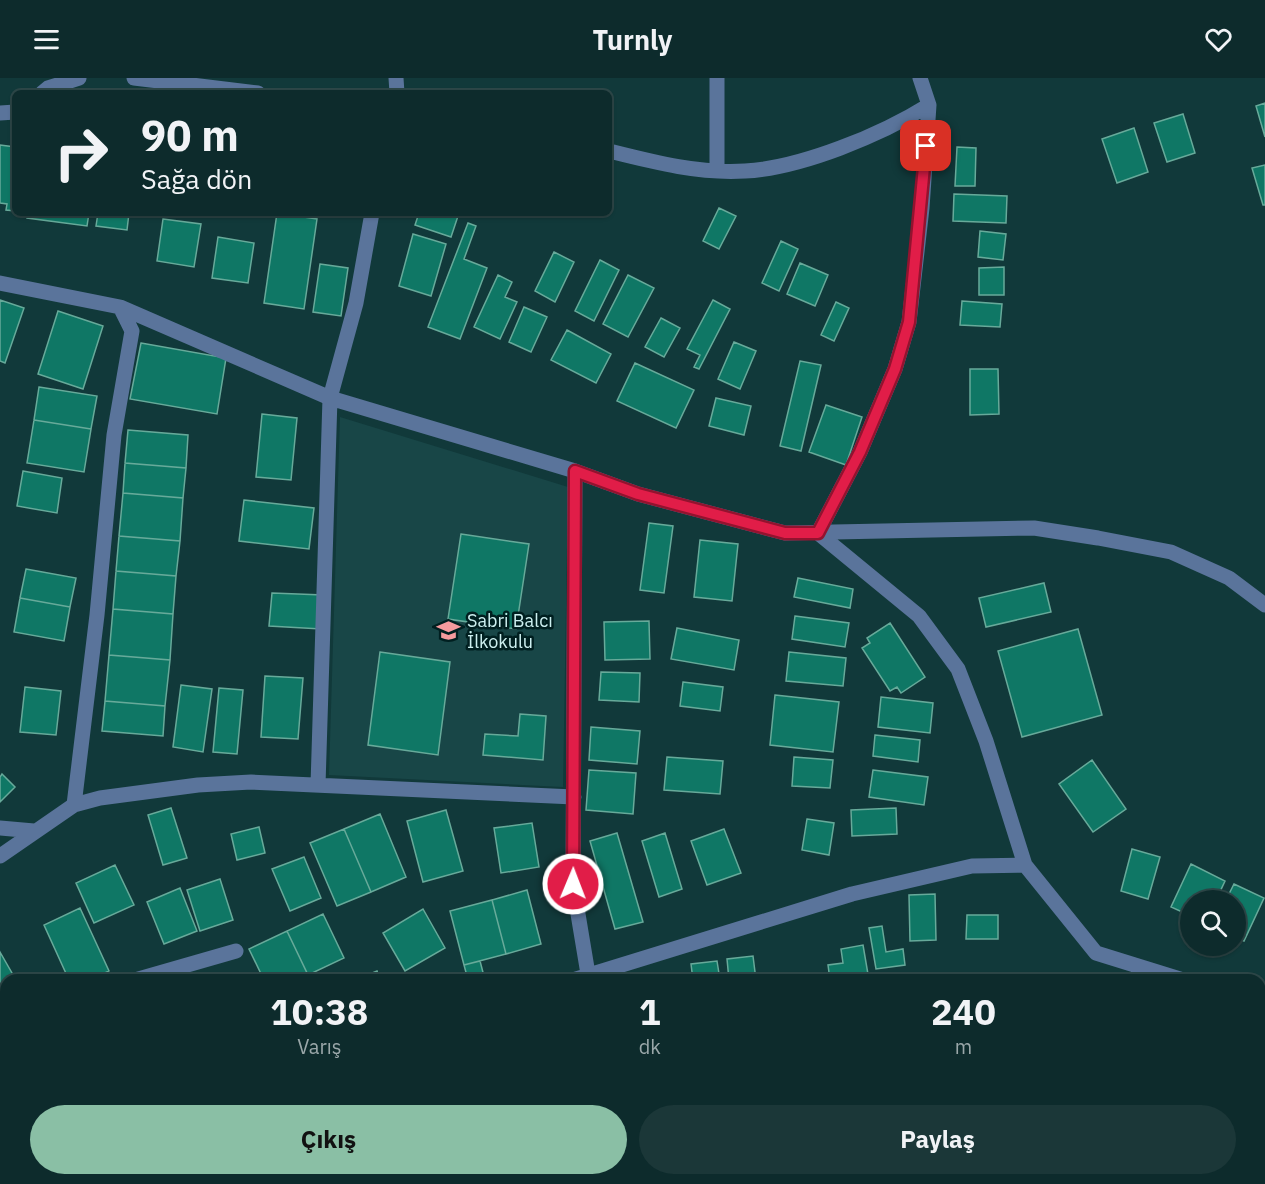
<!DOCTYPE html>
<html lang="tr">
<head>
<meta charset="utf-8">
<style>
	body { margin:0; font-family:"IBM Plex Sans",sans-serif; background:#1b3738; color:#f1f3f6; height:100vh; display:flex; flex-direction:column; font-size:22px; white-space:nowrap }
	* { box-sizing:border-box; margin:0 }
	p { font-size:20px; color:#9aa7a9 }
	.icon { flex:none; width:33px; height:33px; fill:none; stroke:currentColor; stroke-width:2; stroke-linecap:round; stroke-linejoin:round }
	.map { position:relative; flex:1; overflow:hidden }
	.drawer { position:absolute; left:0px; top:896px; width:1266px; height:212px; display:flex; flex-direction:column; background:#0d2b2c; border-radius:18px 18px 0 0; box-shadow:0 2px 4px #0004,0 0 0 2px #2d4748 }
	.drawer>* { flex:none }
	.guide { position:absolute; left:12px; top:12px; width:600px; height:126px; border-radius:9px; box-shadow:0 2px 4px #0004,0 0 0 2px #2d4748; background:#0d2b2c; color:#f1f3f6; overflow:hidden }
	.controls { position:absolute; left:1180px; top:812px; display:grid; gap:12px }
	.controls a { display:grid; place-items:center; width:66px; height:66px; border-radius:50%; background:#0d2b2c; box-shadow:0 2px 4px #0004,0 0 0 2px #2d4748; font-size:30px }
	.pin { position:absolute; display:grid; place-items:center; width:51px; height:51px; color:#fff; margin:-26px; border-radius:12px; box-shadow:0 3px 9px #0006 }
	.me { position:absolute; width:66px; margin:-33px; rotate:1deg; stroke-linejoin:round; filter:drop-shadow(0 0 4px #0008) }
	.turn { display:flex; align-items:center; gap:21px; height:126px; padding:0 30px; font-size:27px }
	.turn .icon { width:78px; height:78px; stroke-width:2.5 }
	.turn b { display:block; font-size:42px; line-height:51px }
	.eta { display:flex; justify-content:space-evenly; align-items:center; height:102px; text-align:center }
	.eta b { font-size:36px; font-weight:700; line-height:42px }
	.primary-button { display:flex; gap:12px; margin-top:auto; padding:12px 30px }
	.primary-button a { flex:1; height:69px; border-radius:36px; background:#8abfa5; color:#111; font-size:24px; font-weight:700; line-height:69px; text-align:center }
	.primary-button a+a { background:#1b3738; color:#f1f3f6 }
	header { display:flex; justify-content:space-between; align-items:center; height:78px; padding:0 30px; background:#0d2b2c; font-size:27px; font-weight:700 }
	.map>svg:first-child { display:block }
	.built { fill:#184647 }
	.building { fill:#0f7765; stroke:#67aa9a; stroke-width:1.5 }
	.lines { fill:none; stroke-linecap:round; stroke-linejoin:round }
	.path { stroke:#4b7272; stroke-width:4; stroke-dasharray:4.5 3; stroke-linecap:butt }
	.minor { stroke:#5a749b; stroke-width:15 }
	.route-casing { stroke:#92132f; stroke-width:15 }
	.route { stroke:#e11d48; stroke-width:10 }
	.labels { text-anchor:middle; stroke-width:5; stroke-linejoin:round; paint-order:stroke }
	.poi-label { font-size:18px; fill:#cdf0f0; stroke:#001f20; text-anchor:start }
</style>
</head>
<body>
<header><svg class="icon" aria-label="menu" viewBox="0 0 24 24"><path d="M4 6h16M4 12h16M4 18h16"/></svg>Turnly<svg class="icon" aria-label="heart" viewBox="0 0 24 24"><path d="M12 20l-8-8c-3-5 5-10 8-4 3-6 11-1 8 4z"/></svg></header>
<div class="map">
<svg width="1265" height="1106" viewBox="0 0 1265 1106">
	<rect width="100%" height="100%" fill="#11393a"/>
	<!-- built -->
	<path class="built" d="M340,339l228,70 -5,300 -234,-12z"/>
	<!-- building -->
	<path class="building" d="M1265,25v34l-9,-31z
		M1183,36l12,39 -28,9 -13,-39z
		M1134,50l14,44 -31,11 -15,-44z
		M0,67l15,2v64l-9,-1 1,-6 -7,-1z
		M957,69l19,1 -1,38h-20z
		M1265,87v40h-2l-11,-37z
		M954,116l53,2 -1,27 -53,-2z
		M719,130l17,8 -17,33 -16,-8z
		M27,135h62l-2,13 -60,-8z
		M98,135h31l-2,17 -31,-4z
		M277,135l40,6 -13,90 -40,-6z
		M419,135h40l-8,24 -36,-12z
		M163,141l38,5 -7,43 -37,-6z
		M468,145l8,3 -12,33 23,9 -27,71 -32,-12z
		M980,153l26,3 -3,26 -25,-3z
		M413,156l33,10 -15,52 -32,-10z
		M218,159l36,6 -6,40 -36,-5z
		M781,163l17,8 -19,42 -17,-8z
		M554,174l20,10 -19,40 -20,-11z
		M600,182l19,10 -25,51 -19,-10z
		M800,185l28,12 -13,31 -28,-12z
		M320,186l28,4 -7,48 -28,-4z
		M1004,189v28h-25v-27z
		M498,197l14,7 -7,15 12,5 -17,37 -26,-12z
		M628,197l26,13 -26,49 -25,-13z
		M0,222l24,8 -19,55 -5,-2z
		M713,222l17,9 -31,60 -5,-2 6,-12 -13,-6z
		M962,223l40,3 -2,23 -40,-2z
		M836,224l13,6 -15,33 -13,-6z
		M524,229l23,10 -16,35 -22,-10z
		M58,233l45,15 -20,63 -45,-15z
		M661,240l19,10 -16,29 -19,-10z
		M567,252l44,24 -15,29 -45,-23z
		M734,264l22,9 -16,38 -22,-10z
		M141,265l85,15 -9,56 -87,-15z
		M800,283l21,4 -20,86 -21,-5z
		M635,285l59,27 -18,38 -59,-27z
		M970,291h28l1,45 -29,1z
		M39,309l58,9 -6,33 -57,-9z
		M716,320l35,8 -7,29 -35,-9z
		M826,327l36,12 -16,48 -37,-13z
		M262,336l35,4 -6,62 -35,-3z
		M34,342l57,9 -7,43 -57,-9z
		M128,352l60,5 -2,33 -61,-5z
		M125,385l61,5 -3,30 -60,-5z
		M23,393l39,7 -5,35 -40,-7z
		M123,415l60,5 -3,43 -61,-5z
		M244,422l70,8 -5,41 -70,-8z
		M649,445l24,3 -9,67 -24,-3z
		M461,456l68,10 -13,85 -68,-10z
		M119,458l61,5 -4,35 -60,-5z
		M700,462l38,4 -6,57 -38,-4z
		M26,491l50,9 -6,29 -50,-9z
		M116,493l60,5 -3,38 -60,-5z
		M798,500l55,11 -3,19 -56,-11z
		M1044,505l7,29 -65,15 -7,-29z
		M272,515l51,2 -2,34 -52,-3z
		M20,520l50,9 -6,34 -50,-9z
		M113,531l60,5 -3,46 -61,-5z
		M795,538l54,7 -4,24 -53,-8z
		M649,543l1,38 -45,1 -1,-38z
		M890,545l35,54 -24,16 -4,-6 -7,4 -28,-43 8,-5 -3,-5z
		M677,550l62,12 -5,30 -63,-11z
		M1078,551l24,86 -80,22 -24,-86z
		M380,574l70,10 -12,93 -70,-10z
		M789,574l57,6 -3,28 -57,-5z
		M109,577l61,5 -5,46 -60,-5z
		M601,594l39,1 -1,29 -40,-2z
		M265,598l38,2 -5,61 -37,-2z
		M683,604l40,5 -3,24 -40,-5z
		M181,607l31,4 -9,63 -30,-5z
		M25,609l36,4 -5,44 -36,-3z
		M219,610l24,2 -6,64 -24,-2z
		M775,617l64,7 -6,50 -63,-7z
		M881,619l52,6 -3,30 -52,-6z
		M105,623l60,5 -2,30 -61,-5z
		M520,636l26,2 -3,44 -60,-5 2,-21 33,2z
		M591,649l49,4 -3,33 -48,-4z
		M875,657l45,5 -2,22 -45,-6z
		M667,679l56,4 -3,33 -56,-4z
		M794,679l39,3 -3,28 -38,-2z
		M1092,682l34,49 -33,23 -34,-48z
		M589,692l47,3 -3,41 -47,-4z
		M873,692l55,7 -4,28 -55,-8z
		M2,696l13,13 -15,15v-25z
		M171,730l16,50 -24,7 -15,-50z
		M896,730l1,26 -45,2 -1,-26z
		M446,732l17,61 -40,11 -16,-61z
		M380,736l26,63 -35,15 -27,-63z
		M807,741l27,4 -5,32 -27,-5z
		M532,745l7,44 -38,6 -7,-45z
		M259,749l6,26 -28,7 -6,-26z
		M344,751l27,63 -34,14 -27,-63z
		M724,751l17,44 -34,12 -16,-44z
		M617,755l26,89 -28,7 -25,-88z
		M665,755l17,56 -23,8 -17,-56z
		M1132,771l28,8 -12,42 -27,-8z
		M304,779l17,41 -31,13 -18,-42z
		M1191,786l34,17 -9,19h-25v16l-20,-9z
		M115,787l19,40 -40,18 -18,-40z
		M220,801l13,41 -33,11 -13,-41z
		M1234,806l30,14 -20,43 -8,-3v-38h-10z
		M180,810l17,43 -33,13 -17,-42z
		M527,812l14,54 -35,10 -14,-54z
		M935,816l1,46 -26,1 -1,-46z
		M492,822l14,54 -42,11 -14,-54z
		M80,830l29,63 -19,9h-21l-25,-55z
		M423,831l22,39 -40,23 -22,-38z
		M323,836l21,44 -36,17 -21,-44z
		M967,837h31v24h-32z
		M882,848l4,26 17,-3 2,16 -29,4 -7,-41z
		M287,853l21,44 -10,5h-34l-15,-31z
		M863,867l6,35h-39l-2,-15 15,-2 -2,-14z
		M0,874l16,28h-10v27l-6,4z
		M753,878l3,24h-27l-2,-21z
		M480,883l5,19h-17l-4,-15z
		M717,883l3,19h-27l-2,-16z
		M1134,887l37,15h-42z
		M377,893l3,9h-25z
		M1265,951v28l-5,-2v-11z
		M0,1000l6,8v36l-6,4z
		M6,1080v21h26l3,5h-35v-23z
		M48,1101h33l2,5h-41l-1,-2z
		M320,1101h32v5h-31z
		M686,1101h38l1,5h-39z
		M733,1101h40v5h-40z
		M869,1101h37l1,5h-38z
		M944,1101h20l1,5h-40z
		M979,1101h31l1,3 -31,2z
		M1029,1101h52l-1,5h-24z
		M1103,1101h34l-2,5h-34z"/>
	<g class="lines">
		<!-- path -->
		<path class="path" d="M258,1101l1,5"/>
		<!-- minor -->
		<path class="minor" d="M134,0l124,15
			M396,0l1,15
			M717,0v92
			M920,0l9,27 -7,103 -13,114 -14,47 -35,83 -42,81 101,83 39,53 28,72 39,124 71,88 87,27
			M42,15l6,-5 31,-10
			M0,35l15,-1
			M609,73c44,11 90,23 136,20 56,-3 136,-36 184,-66
			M0,205l120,24 210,91 245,73 63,23 147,39 249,-5 64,10 73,14 58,26 36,27
			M575,393l-2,413 15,90
			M318,707l12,-387 26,-95 16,-90
			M74,727l23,-190 17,-180 18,-104 -12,-24
			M0,750l34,3
			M0,778l74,-51 26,-7 98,-13 53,-3 323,15
			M135,902l101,-29
			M573,902l279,-86 120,-28 53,-1
			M1260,926l5,1
			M0,954l6,-3
			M1260,999l5,1
			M211,1106l12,-5
			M527,1106v-5
			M855,1106l1,-5"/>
	</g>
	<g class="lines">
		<defs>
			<path id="route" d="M573,806l2,-413 63,23 147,39h33l42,-81 35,-83 14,-47 17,-176"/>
		</defs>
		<!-- route casing -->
		<use href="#route" class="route-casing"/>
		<!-- route -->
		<use href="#route" class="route"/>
	</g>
	<!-- icons -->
	<defs>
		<symbol id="school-bare" viewBox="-9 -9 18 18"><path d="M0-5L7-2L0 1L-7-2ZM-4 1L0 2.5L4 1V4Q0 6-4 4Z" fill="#f59b9e" stroke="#001f20" stroke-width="2.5" paint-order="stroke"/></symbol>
	</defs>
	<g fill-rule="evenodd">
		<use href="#school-bare" x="432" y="536" width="33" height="33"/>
	</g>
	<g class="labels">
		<!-- poi labels -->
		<g class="poi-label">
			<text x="467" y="549">Sabri Balcı<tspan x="467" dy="21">İlkokulu</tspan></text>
		</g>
	</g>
</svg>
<div class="controls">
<a><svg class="icon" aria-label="search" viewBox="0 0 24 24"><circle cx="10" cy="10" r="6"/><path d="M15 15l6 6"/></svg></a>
</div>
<div class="pin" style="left:926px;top:68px;background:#d93025"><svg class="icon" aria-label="arrive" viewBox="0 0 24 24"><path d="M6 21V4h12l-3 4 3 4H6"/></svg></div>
<svg class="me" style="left:573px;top:806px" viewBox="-20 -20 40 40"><circle r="17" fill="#e11d48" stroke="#fff" stroke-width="3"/><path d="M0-11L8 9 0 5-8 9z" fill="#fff"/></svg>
<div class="guide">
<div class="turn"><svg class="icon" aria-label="right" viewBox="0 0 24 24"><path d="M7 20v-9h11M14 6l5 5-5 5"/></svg><div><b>90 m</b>Sağa dön</div></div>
</div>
<section class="drawer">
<div class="eta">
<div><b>10:38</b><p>Varış</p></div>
<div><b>1</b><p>dk</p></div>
<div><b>240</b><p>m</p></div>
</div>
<div class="primary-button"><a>Çıkış</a><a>Paylaş</a></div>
</section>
</div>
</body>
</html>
